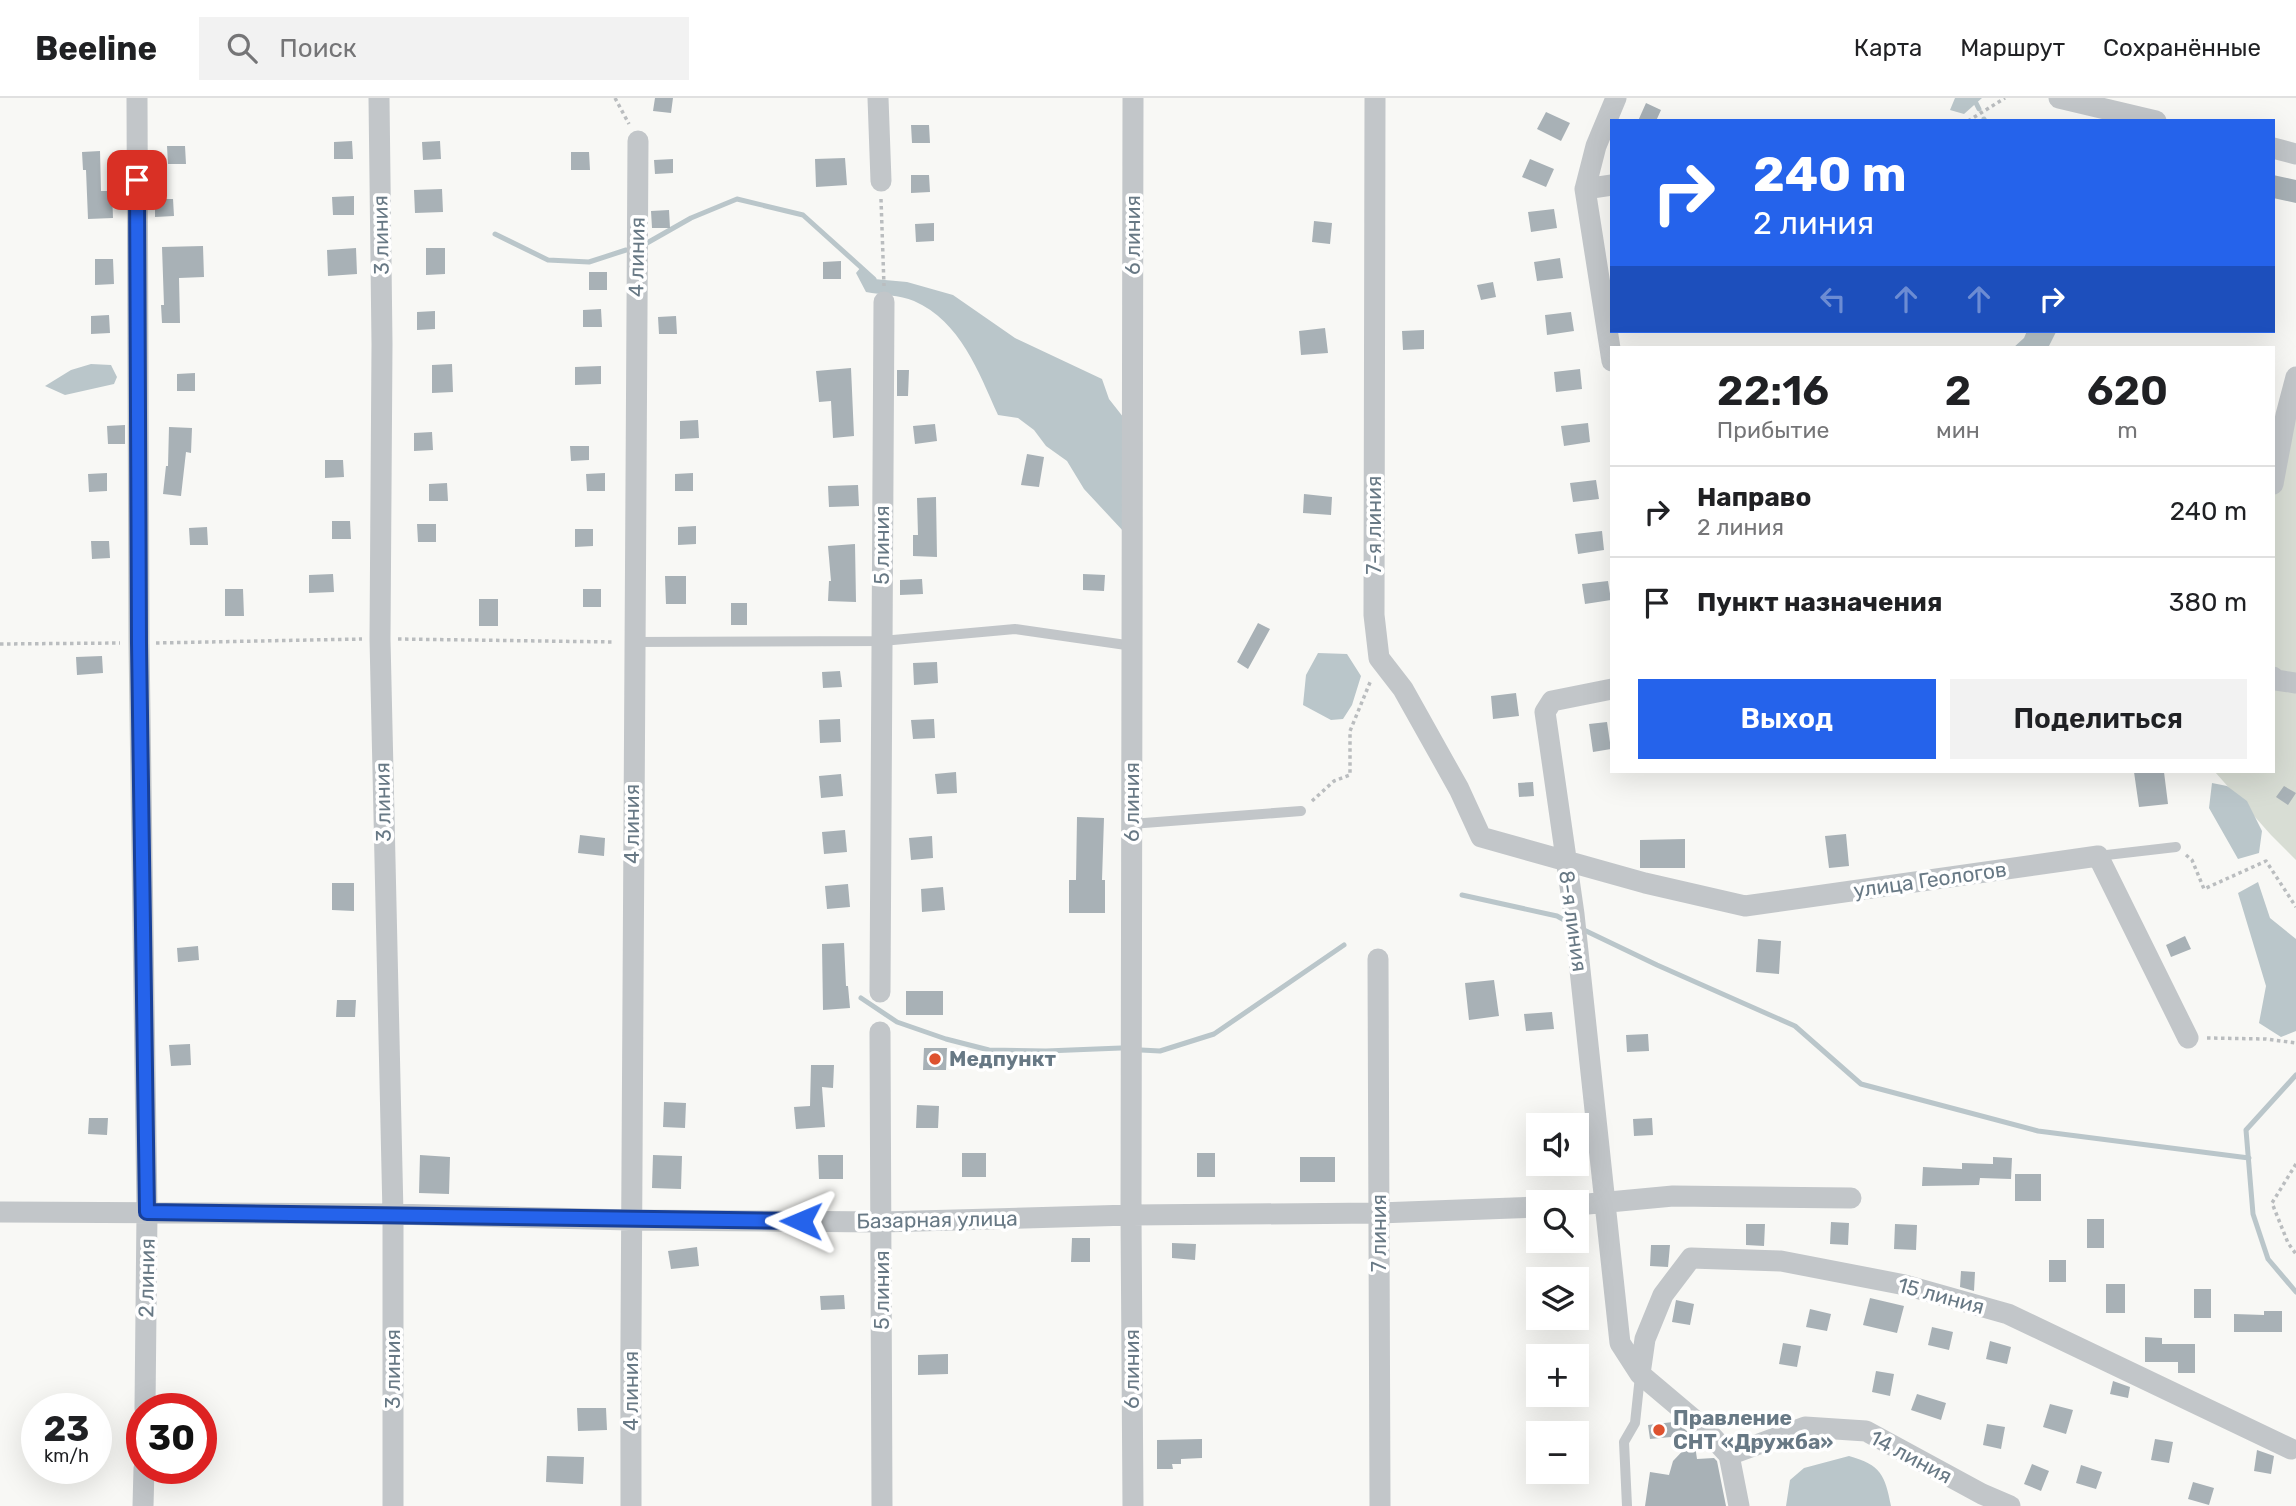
<!DOCTYPE html>
<html lang="ru">
<head>
<meta charset="utf-8">
<style>
	body { margin:0; font-family:Rubik,sans-serif; background:#f2f2f2; color:#202124; height:100vh; display:flex; flex-direction:column; font-size:26px; white-space:nowrap }
	* { box-sizing:border-box; margin:0 }
	p { font-size:23px; color:#757577 }
	.icon { flex:none; width:38px; height:38px; fill:none; stroke:currentColor; stroke-width:2; stroke-linecap:round; stroke-linejoin:round }
	.map { position:relative; flex:1; overflow:hidden }
	.side { position:absolute; left:1610px; top:248px; width:665px; height:427px; display:flex; flex-direction:column; background:#fff; border-radius:0px; box-shadow:0 7px 28px #0002 }
	.side>* { flex:none }
	.banner { position:absolute; left:1610px; top:21px; width:665px; height:214px; border-radius:0px; box-shadow:0 7px 28px #0002; background:#2563eb; color:#fff; overflow:hidden }
	.controls { position:absolute; left:1526px; top:1015px; display:grid; gap:14px }
	.controls a { display:grid; place-items:center; width:63px; height:63px; border-radius:0px; background:#fff; box-shadow:0 7px 28px #0002; font-size:35px }
	.speed { position:absolute; left:21px; top:1295px; display:flex; gap:14px; font-size:35px; font-weight:700; text-align:center }
	.speed>* { display:grid; place-content:center; width:91px; height:91px; border-radius:50%; background:#fff; box-shadow:0 7px 28px #0002; line-height:1 }
	.speed small { font-size:18px; font-weight:400 }
	.speed .limit { border:10px solid #d22; background:#fff; color:#111 }
	.pin { position:absolute; display:grid; place-items:center; width:60px; height:60px; color:#fff; margin:-30px; border-radius:14px; box-shadow:0 4px 10px #0006 }
	.me { position:absolute; width:77px; margin:-38px; rotate:271deg; stroke-linejoin:round; filter:drop-shadow(0 0 5px #0008) }
	.turn { display:flex; align-items:center; gap:24px; height:147px; padding:0 28px; font-size:32px }
	.turn .icon { width:91px; height:91px; stroke-width:2.5 }
	.turn b { display:block; font-size:49px; line-height:60px }
	.lanes { display:flex; align-items:center; height:66px; padding:0 28px; background:#0003; justify-content:center; gap:35px; direction:ltr }
	.lanes .off { opacity:.35 }
	.eta { display:flex; justify-content:space-evenly; align-items:center; height:119px; text-align:center }
	.eta b { font-size:42px; font-weight:600; line-height:49px }
	.primary-button { display:flex; gap:14px; margin-top:auto; padding:14px 28px }
	.primary-button a { flex:1; height:80px; border-radius:0px; background:#2563eb; color:#fff; font-size:28px; font-weight:600; line-height:80px; text-align:center }
	.primary-button a+a { background:#f2f2f2; color:#202124 }
	ul { padding:0; list-style:none }
	li { display:flex; align-items:center; gap:21px; height:91px; padding:0 28px; border-top:2px solid #e0e0e0 }
	li div { flex:1 }
	li b { display:block; font-size:26px }
	li em { font-style:normal }
	header { display:flex; align-items:center; gap:42px; box-sizing:border-box; height:98px; padding:0 35px; background:#fff; border-bottom:2px solid #e0e0e0 }
	header strong { font-size:33px }
	nav { display:flex; gap:38px; margin-inline-start:auto; font-size:24px }
	.search { width:490px; height:63px; background:#f2f2f2; display:flex; align-items:center; gap:18px; box-sizing:border-box; padding:0 24px; border-radius:0px; color:#757577; font-size:26px }
	.map>svg:first-child { display:block }
	.green { fill:#d8ddd4 }
	.water { fill:#bac6ca }
	.lines { fill:none; stroke-linecap:round; stroke-linejoin:round }
	.stream { stroke:#bac6ca; stroke-width:5 }
	.building { fill:#a8b1b6 }
	.path { stroke:#babdbf; stroke-width:3.5; stroke-dasharray:3.5 3.5; stroke-linecap:butt }
	.service { stroke:#c2c6c9; stroke-width:10 }
	.minor { stroke:#c2c6c9; stroke-width:21 }
	.route-casing { stroke:#184099; stroke-width:18 }
	.route { stroke:#2563eb; stroke-width:12 }
	.poi-dot { fill:#de522f; stroke:#fff; stroke-width:2.5 }
	.labels { text-anchor:middle; stroke-width:7; stroke-linejoin:round; paint-order:stroke }
	.street-label { font-size:21px; fill:#687985; stroke:#fff }
	.poi-label { font-size:21px; font-weight:bold; fill:#687985; stroke:#fff; text-anchor:start }
</style>
</head>
<body>
<header>
<strong>Beeline</strong>
<div class="search"><svg class="icon" aria-label="search" viewBox="0 0 24 24"><circle cx="10" cy="10" r="6"/><path d="M15 15l6 6"/></svg>Поиск</div>
<nav><a>Карта</a><a>Маршрут</a><a>Сохранённые</a></nav>
</header>
<div class="map">
<svg width="2296" height="1408" viewBox="0 0 2296 1408">
	<rect width="100%" height="100%" fill="#f8f8f5"/>
	<!-- green -->
	<path class="green" d="M2296,279v483l-25,-25 -56,-63h58v-279z"/>
	<!-- water -->
	<path class="water" d="M1955,0h27l-18,16 -14,-4z
		M861,169l13,12 33,3 46,13 62,43 87,41 7,20 22,28 -7,105 -40,-43 -17,-28 -21,-15 -12,-16 -16,-12 -20,-3c-20,-44 -37,-93 -84,-114 -14,-6 -33,-6 -48,-9l-10,-19z
		M2027,233h29v1l-8,16h-35l11,-10z
		M91,266l20,1 6,12 -3,7 -49,11 -20,-9 26,-16z
		M1318,555l29,1 14,22 -9,29 -9,14 -12,1 -28,-15 3,-30z
		M2212,685l15,3 20,15 15,30 -3,22 -21,6 -29,-51z
		M2258,784l12,36 26,21v92l-15,6 -22,-14 7,-37 -28,-93z
		M1849,1358c32,9 36,19 42,50h-105l4,-26 14,-12z"/>
	<g class="lines">
		<!-- stream -->
		<path class="stream" d="M1976,5l3,6
			M1984,21l1,2
			M495,136l53,26 41,2 37,-12
			M647,145l44,-25 46,-19 66,16 71,64
			M1462,797l95,21 9,5
			M1584,832l73,35 138,61 66,58 177,47 211,27
			M861,900l36,24 49,17 43,11 57,1 75,-3
			M1141,952l19,1 54,-17 130,-89
			M2296,977l-50,55 7,84 15,45 28,33"/>
	</g>
	<!-- building -->
	<path class="building" d="M655,0h18l-2,15 -18,-2z
		M1646,5l15,7 -5,11h-18z
		M1546,14l24,11 -9,18 -24,-12z
		M911,27h18l1,18h-18z
		M352,43l1,18h-19v-17z
		M440,43l1,18 -18,1 -1,-18z
		M167,48h18l1,18h-18z
		M100,53l1,40h11l1,27 -25,1 -2,-49h-3l-1,-18z
		M571,54h18l1,18h-19z
		M845,60l2,27 -31,2 -1,-28z
		M673,61v14l-18,1 -1,-14z
		M1530,61l24,10 -8,18 -24,-10z
		M911,77h18l1,17 -19,1z
		M2273,77l23,5v23l-23,-5z
		M442,91l1,23 -28,1 -1,-23z
		M354,98v19h-21l-1,-18z
		M155,101h18l1,17 -19,1z
		M1554,111l3,19 -26,4 -3,-20z
		M669,112l1,18h-18l-1,-17z
		M1314,123l18,2 -2,21 -18,-2z
		M934,125v18l-18,1 -1,-18z
		M203,148l1,31 -25,1 1,45h-18l-1,-18h3l-2,-58z
		M356,150l1,26 -29,2 -1,-26z
		M426,150h19v26l-19,1z
		M1560,160l3,20 -26,3 -3,-19z
		M95,161h18l1,25 -19,1z
		M841,163v18h-18v-17z
		M589,174h18v18h-18z
		M1493,184l3,15 -15,3 -4,-15z
		M601,211l1,18h-19v-17z
		M435,213v18l-18,1v-18z
		M1571,214l3,19 -27,4 -2,-20z
		M109,217l1,18 -19,1v-18z
		M676,218l1,18h-18l-1,-17z
		M1325,230l3,25 -27,2 -2,-24z
		M1424,232v19l-21,1 -1,-19z
		M452,266l1,28 -21,1v-28z
		M601,268v18l-26,1v-18z
		M851,270l3,68 -21,2 -2,-37 -12,1 -3,-31z
		M1580,271l2,20 -26,3 -2,-20z
		M897,272h12l-1,26h-11z
		M195,275v18h-18v-17z
		M698,322l1,18 -19,1v-18z
		M1588,325l2,19 -26,4 -3,-20z
		M935,326l2,17 -22,3 -2,-18z
		M125,327v19h-17l-1,-18z
		M169,329l23,1 -1,25 -5,-1 -5,44 -18,-2 3,-28h2z
		M432,334l1,18 -19,1v-18z
		M570,348h19v14l-18,1z
		M1027,356l17,3 -5,30 -18,-2z
		M325,362h18l1,17 -19,1z
		M107,375v18l-18,1 -1,-18z
		M605,375v18h-18l-1,-17z
		M693,375v18h-18v-17z
		M1596,382l3,19 -26,3 -3,-19z
		M447,385l1,18h-19v-17z
		M858,387l1,21 -30,1 -1,-21z
		M1304,396l28,3 -1,18 -28,-2z
		M936,399l1,60 -24,-1v-21h5l-1,-37z
		M332,423h18l1,18h-19z
		M417,426h19v18h-18z
		M696,428v18l-18,1v-18z
		M207,429l1,18h-18l-1,-17z
		M575,431h18v17l-18,1z
		M1602,433l2,19 -26,4 -3,-20z
		M91,443h18l1,17 -18,1z
		M855,446l1,58 -28,-1 1,-20h2l-3,-35z
		M333,476l1,18 -25,1v-18z
		M1083,476l22,1 -1,16 -21,-1z
		M665,478h21v28h-20z
		M922,481l1,15 -23,1v-15z
		M1608,483l3,19 -26,4 -3,-20z
		M225,491h18l1,27h-19z
		M583,491h18v18h-18z
		M479,501h19v27h-19z
		M731,505h16v22h-16z
		M1258,525l12,6 -22,40 -11,-7z
		M102,558l1,17 -26,2 -1,-18z
		M937,564l1,21 -24,2 -1,-22z
		M840,573l2,16 -19,1 -1,-16z
		M1516,595l3,23 -26,3 -2,-23z
		M840,621l1,23 -21,1 -1,-23z
		M934,621l1,19 -22,1 -2,-19z
		M1607,624l4,27 -18,3 -4,-28z
		M956,674l1,21 -20,1 -2,-20z
		M2134,674h30l4,32 -29,3z
		M841,676l2,22 -22,2 -2,-22z
		M1533,684l1,14 -15,1 -1,-14z
		M2284,688l12,7 -8,12 -12,-8z
		M1077,719l27,1 -2,62h3v33h-36v-33h7z
		M845,732l2,22 -23,2 -2,-22z
		M1846,736l3,32 -20,2 -4,-32z
		M580,737l25,3 -1,18 -26,-3z
		M932,738l1,22 -22,2 -2,-22z
		M1685,741v29h-45v-28z
		M332,785h22v28l-22,-1z
		M848,786l2,23 -23,2 -2,-23z
		M943,789l2,23 -23,2 -1,-23z
		M2185,838l6,13 -20,8 -5,-12z
		M1758,841l23,2 -2,33 -23,-2z
		M844,845l2,43h2l2,22 -27,2 -1,-66z
		M198,848l1,14 -21,2 -1,-14z
		M1494,882l5,36 -30,4 -4,-37z
		M906,893h37v24h-37z
		M337,902h19l-1,17h-19z
		M1552,914l2,17 -28,2 -2,-17z
		M1648,936l1,17 -22,1 -1,-17z
		M190,946l1,21 -20,1 -2,-21z
		M924,950h23l-1,22h-23z
		M811,967h23l-1,23 -11,-1 3,40 -29,2 -2,-22 16,-1z
		M664,1004l22,1 -1,25 -22,-1z
		M917,1007l22,1 -1,22h-22z
		M89,1020h19l-1,17 -19,-1z
		M1652,1020l1,17 -19,1 -1,-17z
		M962,1055h24v24h-24z
		M1197,1055h18v24h-18z
		M420,1057l30,2 -1,37 -30,-1z
		M653,1057l29,1 -1,33 -29,-1z
		M818,1057h25v24h-24z
		M1300,1059h35v25h-35z
		M1993,1059l19,1 -1,21 -31,-1 -1,7 -57,1 1,-19 39,2v-6l31,1z
		M2015,1076h26v27h-26z
		M2087,1121h17v29h-17z
		M1831,1124l18,1 -1,22 -18,-1z
		M1746,1126h19l-1,22 -18,-1z
		M1895,1126l22,1 -1,25 -22,-1z
		M1072,1140h18v24h-19z
		M1172,1145l24,1 -1,16 -23,-2z
		M1651,1147h19l-2,22 -18,-1z
		M697,1149l2,19 -28,3 -3,-18z
		M2049,1162h17v22h-17z
		M1961,1173l14,1 -1,19 -14,-4z
		M2106,1186h19v29h-19z
		M2194,1191h17v29h-17z
		M844,1197l1,14 -24,1 -1,-14z
		M1870,1200l34,8 -7,27 -34,-8z
		M1676,1202l18,4 -4,21 -18,-3z
		M1810,1211l21,5 -4,17 -21,-4z
		M2264,1213h18v21h-48v-18l30,1z
		M1932,1229l21,5 -4,18 -21,-5z
		M2145,1239l17,1v6h33v29h-17v-11h-33z
		M1990,1243l21,6 -4,17 -21,-5z
		M1783,1245l18,3 -4,21 -18,-3z
		M948,1256v20l-30,1v-20z
		M1876,1273l18,3 -4,22 -18,-4z
		M2113,1283l17,6 -2,11 -18,-4z
		M1917,1296l29,9 -5,17 -30,-10z
		M2050,1306l23,6 -7,24 -23,-7z
		M577,1310h29l1,22 -29,1z
		M1673,1322l19,15 -42,4 -2,-14 25,-3z
		M1987,1326l18,3 -4,22 -18,-4z
		M1202,1341v19l-21,1v5h-9l1,5h-16v-29z
		M1694,1341l3,20 17,-1 3,3 9,45h-81l5,-34 19,3 4,-14z
		M2155,1341l18,3 -4,21 -18,-3z
		M2257,1352l17,6 -3,18 -17,-3z
		M547,1358l37,1 -1,27 -37,-2z
		M2032,1366l17,7 -8,20 -17,-7z
		M2081,1367l21,7 -6,17 -20,-6z
		M2193,1384l21,6 -5,17 -21,-6z"/>
	<g class="lines">
		<!-- path -->
		<path class="path" d="M615,0l14,26
			M1968,23l37,-23
			M881,101l3,87
			M398,541l216,3
			M156,545l206,-4
			M0,546l120,-1
			M1312,703l22,-20 16,-6v-44l21,-51
			M2186,757l6,5 12,29 62,-28 30,46
			M2207,940l59,1 30,4
			M2296,1066l-24,39 16,40 8,11"/>
		<!-- service -->
		<path class="service" d="M633,544l249,-1 133,-12 118,17
			M1131,726l170,-13
			M2098,758l78,-9
			M1627,1408l-3,-64 11,-19 5,-47"/>
		<!-- minor -->
		<path class="minor" d="M137,0l2,545 8,569 -2,197
			M379,0l3,246 -2,295 13,575v292
			M878,0l3,83
			M1375,0l-1,517 5,43 24,31 56,100 22,48 164,46 100,23 353,-50 90,182
			M2059,0l97,23
			M2273,50l23,6
			M1585,91l27,-4
			M1612,263l-27,-172 11,-43 20,-48
			M2273,386l13,-69 10,-38
			M2273,579l3,3 20,3
			M1612,591l-60,12 -7,11 29,202 46,429 20,31 64,54 25,27 10,51
			M1378,861l2,547
			M880,894l4,-690
			M880,934l2,474
			M1577,1107l96,-9 178,2
			M0,1114l393,2 237,6 252,2 249,-7 248,-2 159,-6
			M1640,1276l5,-35 18,-44 28,-37 90,3 124,24 103,29 283,135
			M1729,1357l76,-28 61,4 116,63 28,12
			M143,1408l1,-38
			M631,1408c-1,-455 3,-910 7,-1365
			M1133,1408l-2,-291 2,-1117"/>
	</g>
	<g class="lines">
		<defs>
			<path id="route" d="M137,82l2,463 8,569 654,9"/>
		</defs>
		<!-- route casing -->
		<use href="#route" class="route-casing"/>
		<!-- route -->
		<use href="#route" class="route"/>
	</g>
	<!-- markers -->
	<g class="poi-dot">
		<circle cx="935" cy="961" r="7"/>
		<circle cx="1659" cy="1332" r="7"/>
	</g>
	<g class="labels">
		<!-- street labels -->
		<g class="street-label">
			<text transform="translate(381 137) rotate(-91)" y="7">3 линия</text>
			<text transform="translate(1133 137) rotate(-90)" y="7">6 линия</text>
			<text transform="translate(637 159) rotate(-89)" y="7">4 линия</text>
			<text transform="translate(1374 427) rotate(-90)" y="7">7-я линия</text>
			<text transform="translate(882 447) rotate(-90)" y="7">5 линия</text>
			<text transform="translate(383 704) rotate(-91)" y="7">3 линия</text>
			<text transform="translate(1132 704) rotate(-90)" y="7">6 линия</text>
			<text transform="translate(632 726) rotate(-90)" y="7">4 линия</text>
			<text transform="translate(1930 782) rotate(-8)" y="7">улица Геологов</text>
			<text transform="translate(1573 823) rotate(82)" y="7">8-я линия</text>
			<text transform="translate(937 1122) rotate(-1)" y="7">Базарная улица</text>
			<text transform="translate(1379 1135) rotate(-90)" y="7">7 линия</text>
			<text transform="translate(147 1180) rotate(-89)" y="7">2 линия</text>
			<text transform="translate(882 1192) rotate(-90)" y="7">5 линия</text>
			<text transform="translate(1941 1198) rotate(15)" y="7">15 линия</text>
			<text transform="translate(393 1271) rotate(-90)" y="7">3 линия</text>
			<text transform="translate(1132 1271) rotate(-90)" y="7">6 линия</text>
			<text transform="translate(631 1293) rotate(-90)" y="7">4 линия</text>
			<text transform="translate(1911 1359) rotate(28)" y="7">14 линия</text>
		</g>
		<!-- poi labels -->
		<g class="poi-label">
			<text x="949" y="968">Медпункт</text>
			<text x="1673" y="1327">Правление<tspan x="1673" dy="24">СНТ «Дружба»</tspan></text>
		</g>
	</g>
</svg>
<div class="controls">
<a><svg class="icon" aria-label="sound" viewBox="0 0 24 24"><path d="M4 9h4l5-4v14l-5-4H4zM17 9q2 3 0 6"/></svg></a>
<a><svg class="icon" aria-label="search" viewBox="0 0 24 24"><circle cx="10" cy="10" r="6"/><path d="M15 15l6 6"/></svg></a>
<a><svg class="icon" aria-label="layers" viewBox="0 0 24 24"><path d="M12 4l9 5-9 5-9-5zM3 14l9 5 9-5"/></svg></a>
<a>+</a>
<a>−</a>
</div>
<div class="speed"><div>23<small>km/h</small></div><div class="limit">30</div></div>
<div class="pin" style="left:137px;top:82px;background:#d93025"><svg class="icon" aria-label="arrive" viewBox="0 0 24 24"><path d="M6 21V4h12l-3 4 3 4H6"/></svg></div>
<svg class="me" style="left:801px;top:1123px" viewBox="-20 -20 40 40"><path d="M0-17L14 15 0 8-14 15z" fill="#2563eb" stroke="#fff" stroke-width="4"/></svg>
<div class="banner">
<div class="turn"><svg class="icon" aria-label="right" viewBox="0 0 24 24"><path d="M7 20v-9h11M14 6l5 5-5 5"/></svg><div><b>240 m</b>2 линия</div></div>
<div class="lanes"><svg class="icon off" aria-label="left" viewBox="0 0 24 24"><path d="M17 20v-9H6M10 6l-5 5 5 5"/></svg><svg class="icon off" aria-label="ahead" viewBox="0 0 24 24"><path d="M12 20V5M6 11l6-6 6 6"/></svg><svg class="icon off" aria-label="ahead" viewBox="0 0 24 24"><path d="M12 20V5M6 11l6-6 6 6"/></svg><svg class="icon" aria-label="right" viewBox="0 0 24 24"><path d="M7 20v-9h11M14 6l5 5-5 5"/></svg></div>
</div>
<section class="side">
<div class="eta">
<div><b>22:16</b><p>Прибытие</p></div>
<div><b>2</b><p>мин</p></div>
<div><b>620</b><p>m</p></div>
</div>
<ul>
<li><svg class="icon" aria-label="right" viewBox="0 0 24 24"><path d="M7 20v-9h11M14 6l5 5-5 5"/></svg><div><b>Направо</b><p>2 линия</p></div><em>240 m</em></li>
<li><svg class="icon" aria-label="arrive" viewBox="0 0 24 24"><path d="M6 21V4h12l-3 4 3 4H6"/></svg><div><b>Пункт назначения</b></div><em>380 m</em></li>
</ul>
<div class="primary-button"><a>Выход</a><a>Поделиться</a></div>
</section>
</div>
</body>
</html>
